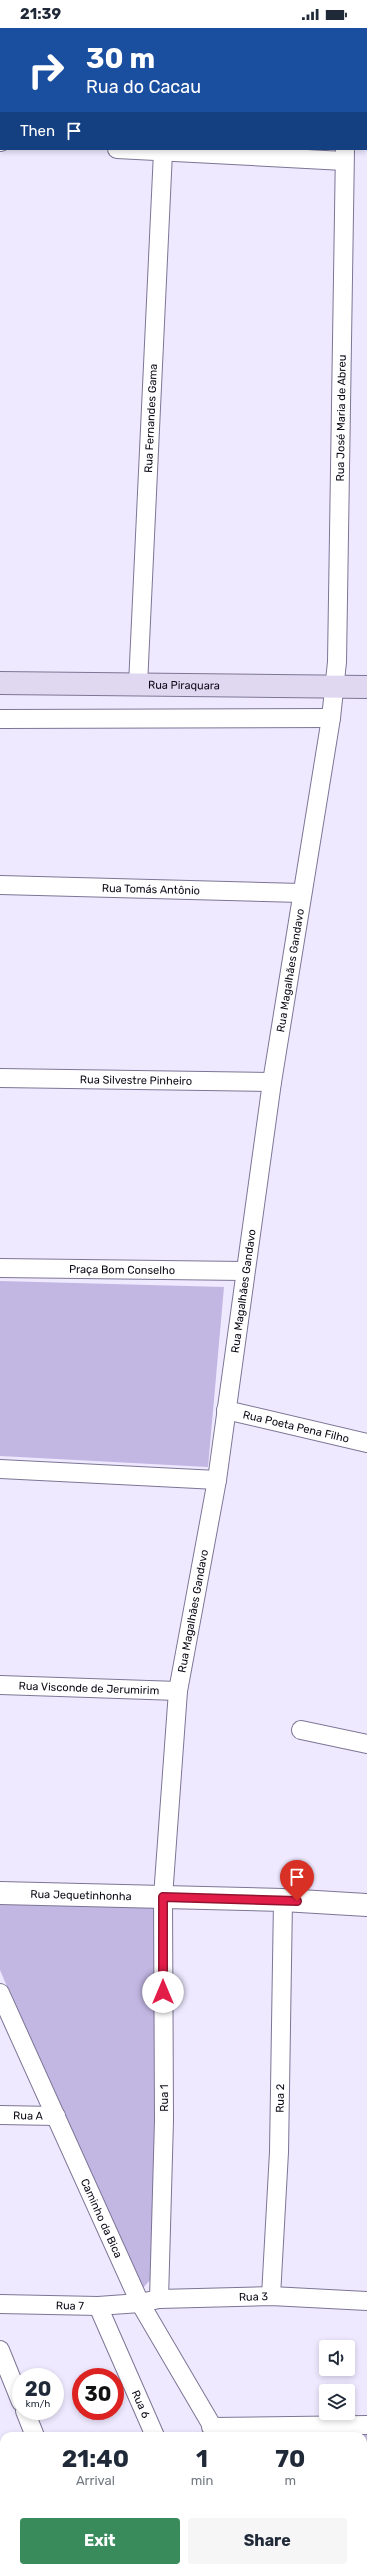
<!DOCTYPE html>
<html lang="en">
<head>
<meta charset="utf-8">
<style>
	body { margin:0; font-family:Rubik,sans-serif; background:#f6f6f7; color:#1f2937; height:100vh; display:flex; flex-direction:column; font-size:15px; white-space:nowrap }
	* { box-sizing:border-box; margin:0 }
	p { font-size:13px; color:#747a83 }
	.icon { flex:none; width:22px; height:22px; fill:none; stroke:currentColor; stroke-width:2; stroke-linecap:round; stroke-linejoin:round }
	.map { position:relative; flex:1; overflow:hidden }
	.side { position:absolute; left:0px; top:2404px; width:367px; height:140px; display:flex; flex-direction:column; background:#fff; border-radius:12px 12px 0 0; box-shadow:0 2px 6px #0003 }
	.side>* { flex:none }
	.banner { position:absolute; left:0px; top:0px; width:367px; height:122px; box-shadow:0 2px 6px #0003; background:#1a4fa0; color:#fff; overflow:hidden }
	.fabs { position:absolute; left:319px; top:2312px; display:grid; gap:8px }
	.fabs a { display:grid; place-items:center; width:36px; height:36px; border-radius:4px; background:#fff; box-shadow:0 2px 6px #0003; font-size:20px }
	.speed { position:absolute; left:12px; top:2340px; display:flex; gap:8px; font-size:20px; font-weight:700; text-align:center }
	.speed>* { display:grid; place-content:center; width:52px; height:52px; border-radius:50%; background:#fff; box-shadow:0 2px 6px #0003; line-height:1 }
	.speed small { font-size:10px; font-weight:400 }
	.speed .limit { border:6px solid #d22; background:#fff; color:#111 }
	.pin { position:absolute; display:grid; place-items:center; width:34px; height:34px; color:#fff; margin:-41px -17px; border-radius:50% 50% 50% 0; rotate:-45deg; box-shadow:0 0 4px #0007 }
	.pin .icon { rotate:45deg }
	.me { position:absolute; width:44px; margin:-22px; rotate:0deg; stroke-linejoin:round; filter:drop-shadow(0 0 3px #0008) }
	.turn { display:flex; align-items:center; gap:14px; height:84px; padding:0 20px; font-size:18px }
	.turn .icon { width:52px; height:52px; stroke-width:2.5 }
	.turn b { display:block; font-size:28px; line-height:34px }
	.then { display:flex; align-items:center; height:38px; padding:0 20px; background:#0003; gap:8px; font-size:15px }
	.eta { display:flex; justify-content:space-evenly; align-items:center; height:68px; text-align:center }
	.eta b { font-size:24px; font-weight:700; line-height:28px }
	.cta { display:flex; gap:8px; margin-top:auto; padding:8px 20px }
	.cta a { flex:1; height:46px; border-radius:4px; background:#398b5c; color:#fff; font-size:16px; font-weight:700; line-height:46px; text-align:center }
	.cta a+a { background:#f6f6f7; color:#1f2937 }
	.status { display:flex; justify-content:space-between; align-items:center; height:28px; padding:0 20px; background:#fff; direction:ltr }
	.status svg { height:11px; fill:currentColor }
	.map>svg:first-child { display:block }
	.green { fill:#c2b7e3 }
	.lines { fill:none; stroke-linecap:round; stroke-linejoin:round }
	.minor-casing { stroke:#7d7595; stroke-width:20 }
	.tertiary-casing { stroke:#7d7595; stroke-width:24 }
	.secondary-casing { stroke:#7d7595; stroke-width:24 }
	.minor { stroke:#fff; stroke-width:18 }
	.tertiary { stroke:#fff; stroke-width:22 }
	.secondary { stroke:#e0d8f1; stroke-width:22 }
	.route-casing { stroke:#92132f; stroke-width:10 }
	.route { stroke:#e11d48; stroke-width:7 }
	.labels { text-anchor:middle; stroke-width:4; stroke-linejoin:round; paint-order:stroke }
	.street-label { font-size:11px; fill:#0d0a16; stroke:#fafafa }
</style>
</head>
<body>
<div class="status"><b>21:39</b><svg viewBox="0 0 49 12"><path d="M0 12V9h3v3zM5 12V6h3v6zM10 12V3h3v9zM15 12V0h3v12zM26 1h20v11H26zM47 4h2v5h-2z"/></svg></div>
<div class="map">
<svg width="367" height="2544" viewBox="0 0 367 2544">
	<rect width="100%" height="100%" fill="#eee9ff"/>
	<!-- green -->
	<path class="green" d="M0,1253l224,6 -16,180 -208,-11z
		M157,1874v331l-4,44 -12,13 -78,-171 -63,-149v-67z
		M367,2399v117h-4v-108l-129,-2z"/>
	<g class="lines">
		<defs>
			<g id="minor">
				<path d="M346,1v-1"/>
				<path d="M0,114h1"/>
				<path d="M117,121l227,12"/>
				<path id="s1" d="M138,657l25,-533"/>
				<path d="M0,691l331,-1"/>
				<path id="s2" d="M0,857l301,8"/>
				<path id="s3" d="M0,1050l272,4"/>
				<path id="s4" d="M0,1240l244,3"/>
				<path id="s5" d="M226,1382l141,33"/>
				<path d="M0,1441l217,11"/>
				<path id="s6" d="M0,1657l178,6"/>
				<path d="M301,1702l66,14"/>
				<path id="s7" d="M0,1965l140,310 78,133"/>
				<path id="s8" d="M0,2087l56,1"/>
				<path id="s9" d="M271,2268l8,-144 4,-252"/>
				<path id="s10" d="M159,2271l5,-179 -1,-223 15,-206 39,-211 55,-398 59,-364 6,-56 8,-513"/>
				<path id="s11" d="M0,2276l98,2 42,-3 19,-4 112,-3 96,5"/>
				<path id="s12" d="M98,2278l57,130"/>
				<path d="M0,2322l21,52"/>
				<path d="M25,2383l10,25"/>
				<path d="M211,2399l156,-2"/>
				<path d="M363,2523h4"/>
				<path d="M87,2540l2,4"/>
				<path d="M212,2540l1,4"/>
				<path d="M307,2540l3,4"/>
			</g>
			<g id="tertiary">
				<path id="s13" d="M0,1865l283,7 84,5"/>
			</g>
			<g id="secondary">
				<path id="s14" d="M0,655l367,4"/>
			</g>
		</defs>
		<!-- minor casing -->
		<use href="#minor" class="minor-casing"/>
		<!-- tertiary casing -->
		<use href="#tertiary" class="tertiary-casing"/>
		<!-- secondary casing -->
		<use href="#secondary" class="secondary-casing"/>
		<!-- minor -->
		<use href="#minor" class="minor"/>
		<!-- tertiary -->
		<use href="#tertiary" class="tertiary"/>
		<!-- secondary -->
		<use href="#secondary" class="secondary"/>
	</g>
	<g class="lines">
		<defs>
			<path id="route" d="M163,1964v-95l134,4"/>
		</defs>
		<!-- route casing -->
		<use href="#route" class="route-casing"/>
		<!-- route -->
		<use href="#route" class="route"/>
	</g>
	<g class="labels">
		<!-- street labels -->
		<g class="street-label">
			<text dy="4" stroke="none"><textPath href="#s10" startOffset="1894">Rua José Maria de Abreu</textPath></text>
			<text dy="4" stroke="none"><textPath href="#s1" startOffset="267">Rua Fernandes Gama</textPath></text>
			<text dy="4" stroke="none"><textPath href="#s14" startOffset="184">Rua Piraquara</textPath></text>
			<text dy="4" stroke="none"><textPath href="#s2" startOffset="151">Rua Tomás Antônio</textPath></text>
			<text dy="4" stroke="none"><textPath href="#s10" startOffset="1338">Rua Magalhães Gandavo</textPath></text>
			<text dy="4" stroke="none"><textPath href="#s3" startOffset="136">Rua Silvestre Pinheiro</textPath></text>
			<text dy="4" stroke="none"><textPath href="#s4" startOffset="122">Praça Bom Conselho</textPath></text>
			<text dy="4" stroke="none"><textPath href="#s10" startOffset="1014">Rua Magalhães Gandavo</textPath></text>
			<text dy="4" stroke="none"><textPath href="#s5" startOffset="72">Rua Poeta Pena Filho</textPath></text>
			<text dy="4" stroke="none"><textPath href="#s10" startOffset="690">Rua Magalhães Gandavo</textPath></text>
			<text dy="4" stroke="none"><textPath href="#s6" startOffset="89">Rua Visconde de Jerumirim</textPath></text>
			<text dy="4" stroke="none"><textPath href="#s13" startOffset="81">Rua Jequetinhonha</textPath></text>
			<text transform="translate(164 2070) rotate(-90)" y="4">Rua 1</text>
			<text dy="4" stroke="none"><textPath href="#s9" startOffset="198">Rua 2</textPath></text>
			<text dy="4" stroke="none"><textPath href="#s8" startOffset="28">Rua A</textPath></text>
			<text dy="4" stroke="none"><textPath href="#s7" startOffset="247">Caminho da Bica</textPath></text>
			<text dy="4" stroke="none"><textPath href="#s11" startOffset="254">Rua 3</textPath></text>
			<text dy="4" stroke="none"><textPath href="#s11" startOffset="70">Rua 7</textPath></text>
			<text dy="4" stroke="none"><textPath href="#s12" startOffset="107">Rua 6</textPath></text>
		</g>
	</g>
</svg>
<div class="fabs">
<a><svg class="icon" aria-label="sound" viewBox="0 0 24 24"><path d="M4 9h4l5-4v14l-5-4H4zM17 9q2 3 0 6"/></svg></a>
<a><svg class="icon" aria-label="layers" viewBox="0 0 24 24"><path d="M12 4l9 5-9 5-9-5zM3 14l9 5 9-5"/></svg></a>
</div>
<div class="speed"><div>20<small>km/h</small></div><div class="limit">30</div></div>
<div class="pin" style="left:297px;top:1873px;background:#d93025"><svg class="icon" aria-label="arrive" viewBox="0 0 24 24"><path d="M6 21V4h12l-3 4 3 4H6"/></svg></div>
<svg class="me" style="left:163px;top:1964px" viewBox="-20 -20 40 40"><circle r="19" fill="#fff"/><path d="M0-13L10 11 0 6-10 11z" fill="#e11d48"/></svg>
<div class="banner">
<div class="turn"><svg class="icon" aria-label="right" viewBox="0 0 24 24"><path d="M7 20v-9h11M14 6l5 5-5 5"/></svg><div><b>30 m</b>Rua do Cacau</div></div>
<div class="then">Then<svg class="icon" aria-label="arrive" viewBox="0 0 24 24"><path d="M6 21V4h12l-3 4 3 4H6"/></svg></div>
</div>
<section class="side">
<div class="eta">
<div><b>21:40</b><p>Arrival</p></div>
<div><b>1</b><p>min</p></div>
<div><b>70</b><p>m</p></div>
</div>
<div class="cta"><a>Exit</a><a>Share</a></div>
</section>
</div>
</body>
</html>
